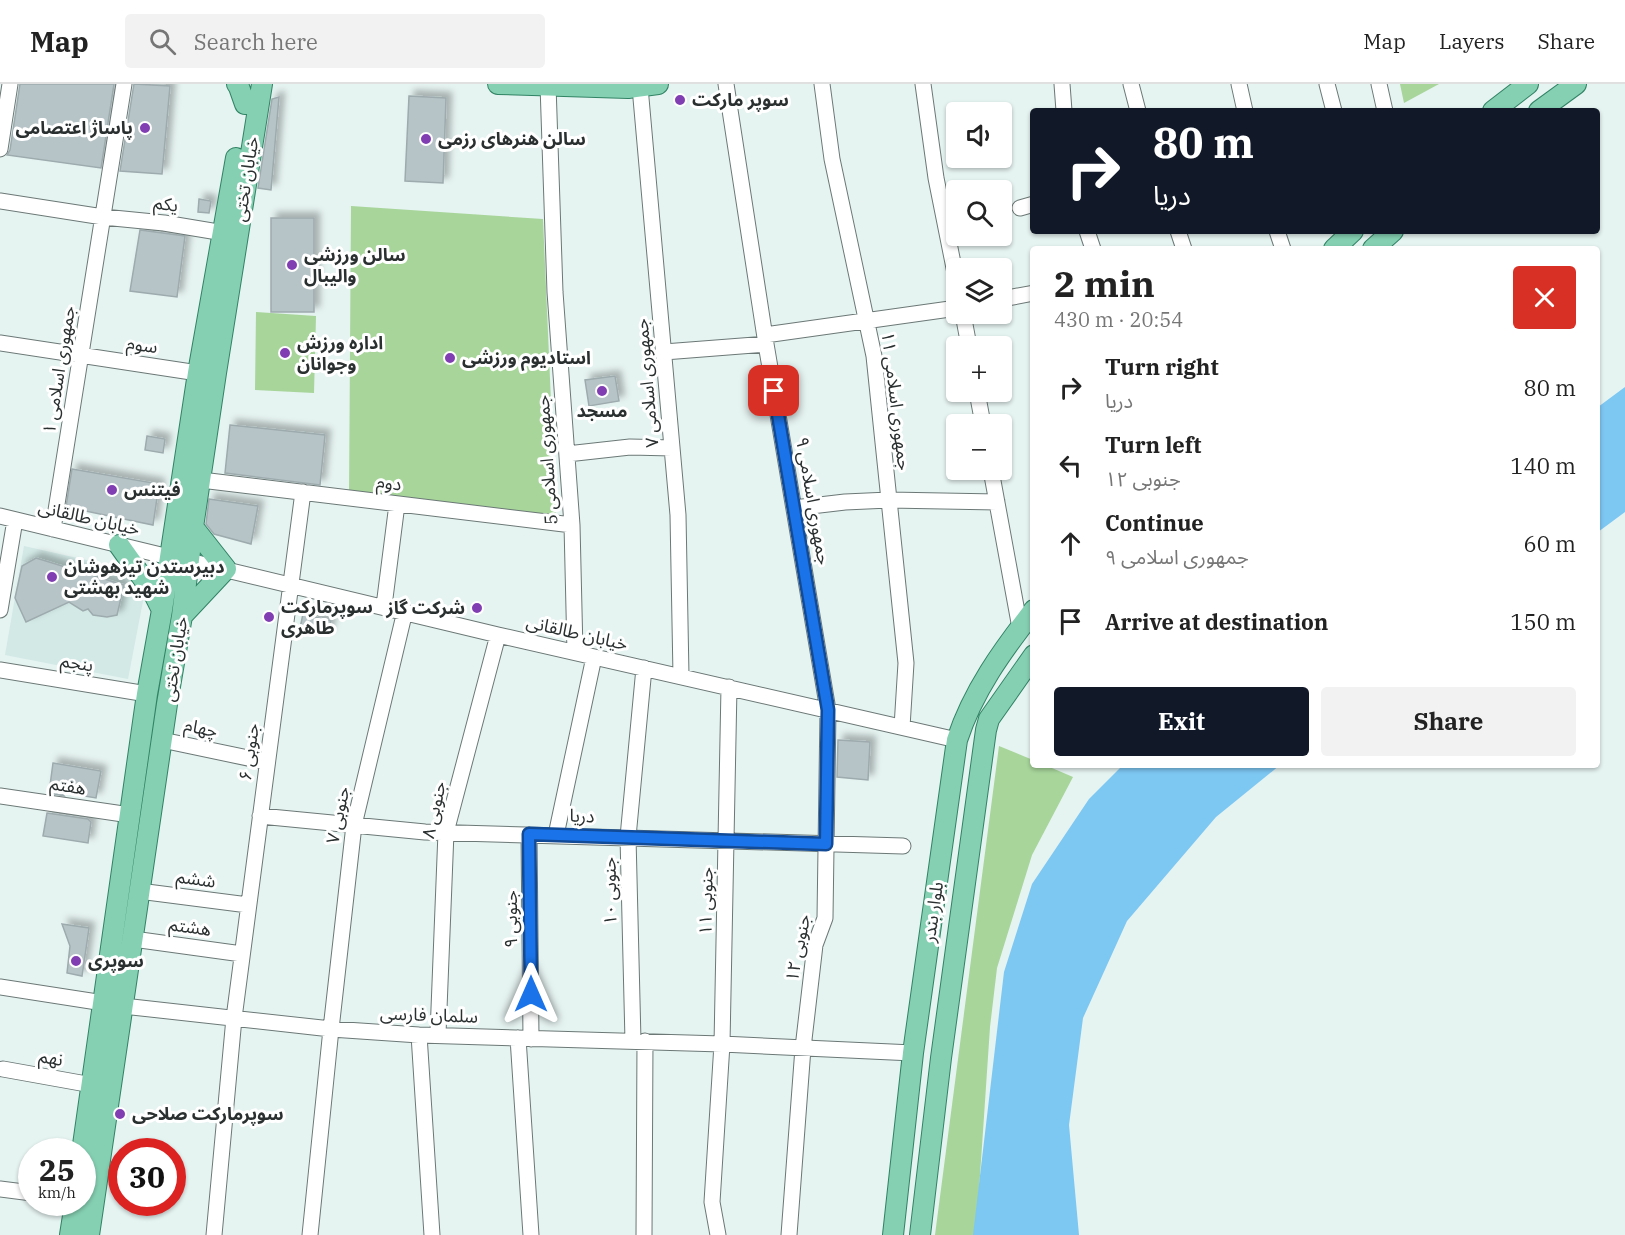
<!DOCTYPE html>
<html lang="en">
<head>
<meta charset="utf-8">
<style>
	body { margin:0; font-family:"IBM Plex Serif","Noto Sans Arabic",serif; background:#f2f2f2; color:#222; height:100vh; display:flex; flex-direction:column; font-size:22px; white-space:nowrap }
	* { box-sizing:border-box; margin:0 }
	p { font-size:20px; color:#767676 }
	.icon { flex:none; width:33px; height:33px; fill:none; stroke:currentColor; stroke-width:2; stroke-linecap:round; stroke-linejoin:round }
	.map { position:relative; flex:1; overflow:hidden }
	.sheet { position:absolute; left:1030px; top:162px; width:570px; height:522px; display:flex; flex-direction:column; background:#fff; border-radius:6px; box-shadow:0 2px 4px #0004 }
	.sheet>* { flex:none }
	.banner { position:absolute; left:1030px; top:24px; width:570px; height:126px; border-radius:6px; box-shadow:0 2px 4px #0004; background:#111827; color:#fff; overflow:hidden }
	.tools { position:absolute; left:946px; top:18px; display:grid; gap:12px }
	.tools a { display:grid; place-items:center; width:66px; height:66px; border-radius:6px; background:#fff; box-shadow:0 2px 4px #0004; font-size:30px }
	.speed { position:absolute; left:18px; top:1054px; display:flex; gap:12px; font-size:30px; font-weight:700; text-align:center }
	.speed>* { display:grid; place-content:center; width:78px; height:78px; border-radius:50%; background:#fff; box-shadow:0 2px 4px #0004; line-height:1 }
	.speed small { font-size:15px; font-weight:400 }
	.speed .limit { border:9px solid #d22; background:#fff; color:#111 }
	.pin { position:absolute; display:grid; place-items:center; width:51px; height:51px; color:#fff; margin:-26px; border-radius:12px; box-shadow:0 3px 9px #0006 }
	.me { position:absolute; width:66px; margin:-33px; rotate:0deg; stroke-linejoin:round; filter:drop-shadow(0 0 4px #0008) }
	.turn { display:flex; align-items:center; gap:21px; height:126px; padding:0 24px; font-size:27px }
	.turn .icon { width:78px; height:78px; stroke-width:2.5 }
	.turn b { display:block; font-size:42px; line-height:51px }
	.round { display:grid; place-items:center; flex:none; width:63px; height:63px; border-radius:6px; background:#f2f2f2 }
	.head { display:flex; align-items:center; justify-content:space-between; height:102px; padding:0 24px }
	h1 { font-size:36px; font-weight:800; line-height:45px }
	.cta { display:flex; gap:12px; margin-top:auto; padding:12px 24px }
	.cta a { flex:1; height:69px; border-radius:6px; background:#111827; color:#fff; font-size:24px; font-weight:800; line-height:69px; text-align:center }
	.cta a+a { background:#f2f2f2; color:#222 }
	ul { padding:0; list-style:none }
	li { display:flex; align-items:center; gap:18px; height:78px; padding:0 24px }
	li div { flex:1 }
	li b { display:block; font-size:22px }
	li em { font-style:normal }
	header { display:flex; align-items:center; gap:36px; box-sizing:border-box; height:84px; padding:0 30px; background:#fff; border-bottom:2px solid #e0e0e0 }
	header strong { font-size:28px }
	nav { display:flex; gap:33px; margin-inline-start:auto; font-size:21px }
	.search { width:420px; height:54px; background:#f2f2f2; display:flex; align-items:center; gap:15px; box-sizing:border-box; padding:0 21px; border-radius:6px; color:#767676; font-size:22px }
	.map>svg:first-child { display:block }
	.built { fill:#d2e9e6 }
	.green { fill:#a7d59a }
	.water { fill:#7dc7f3 }
	.building { fill:#b7c4c7; stroke:#9eabae; stroke-width:1.5; filter:url(#shadow) }
	.lines { fill:none; stroke-linecap:round; stroke-linejoin:round }
	.minor-casing { stroke:#6b7876; stroke-width:17 }
	.major-casing { stroke:#308364; stroke-width:22 }
	.minor { stroke:#fff; stroke-width:15 }
	.major { stroke:#85d0b3; stroke-width:20 }
	.route-casing { stroke:#114b97; stroke-width:15 }
	.route { stroke:#1a73e8; stroke-width:10 }
	.poi-dot { fill:#803eb2; stroke:#fff; stroke-width:2 }
	.labels { text-anchor:middle; stroke-width:6; stroke-linejoin:round; paint-order:stroke }
	.poi-label { font-size:18px; font-weight:bold; fill:#2a2f2f; stroke:#fff; text-anchor:start }
	.street-label { font-size:18px; fill:#2a2f2f; stroke:#fff }
</style>
</head>
<body>
<header>
<strong>Map</strong>
<div class="search"><svg class="icon" aria-label="search" viewBox="0 0 24 24"><circle cx="10" cy="10" r="6"/><path d="M15 15l6 6"/></svg>Search here</div>
<nav><a>Map</a><a>Layers</a><a>Share</a></nav>
</header>
<div class="map">
<svg width="1625" height="1151" viewBox="0 0 1625 1151">
	<defs>
		<filter id="shadow"><feDropShadow dx="5.5" dy="-5.5" stdDeviation="3" flood-color="#0004"/></filter>
	</defs>
	<rect width="100%" height="100%" fill="#e5f3f1"/>
	<!-- built -->
	<path class="built" d="M24,462l98,22 21,33 -15,78 -123,-24z"/>
	<!-- green -->
	<path class="green" d="M1400,0h39l-35,19z
		M351,122l192,13 13,297 -207,-18z
		M256,228l60,4 -2,77 -59,-3z
		M999,662l34,14 1,5h11l28,12 -41,78 -35,113 -7,59 -14,208h-41z"/>
	<!-- water -->
	<path class="water" d="M1625,303v125l-27,20v-125z
		M1123,681h157l-64,52 -89,104 -44,97 -14,107 10,110h-106l31,-263 28,-88 57,-85z"/>
	<!-- building -->
	<path class="building" d="M20,0h94l-13,84 -94,-13 3,-5z
		M134,0l36,2 -8,88 -42,-3z
		M409,12l37,2 -3,85 -38,-2z
		M279,13l-8,93 -13,-2 14,-89z
		M199,115l12,2 -2,12 -11,-1z
		M271,134h43v94h-43z
		M140,146l45,6 -8,61 -47,-6z
		M615,292l4,25 -30,5 -4,-26z
		M230,341l95,10 -5,50 -95,-12z
		M147,352l18,3 -2,14 -18,-3z
		M72,385l87,15 -6,41 -87,-18z
		M209,415l49,7 -7,38 -37,-10 -8,-10z
		M36,474l88,27 -7,30 -10,2 -14,-2 -5,-6 -5,2 -14,-9 -43,20 -11,-24 7,-32z
		M303,530l28,7 -4,14 -27,-7z
		M838,656l32,2 -2,38 -31,-3z
		M53,679l48,8 -5,27 -35,-6 3,4 -15,-3z
		M47,729l41,6 3,3 -3,21 -45,-7z
		M62,840l27,4 -7,48 -15,-3 3,-27z"/>
	<g class="lines">
		<defs>
			<path id="minor" d="M726,0l40,260 62,366 -3,208 -10,27 -12,103 -14,187
				M822,0l10,75 42,197 32,307 -4,64
				M923,0l13,94 21,105
				M1062,0l2,27
				M1131,0l7,27
				M1239,0l6,27
				M1327,0l7,27
				M1379,0l6,27
				M548,1l7,207 17,233 3,127
				M640,3l38,428 3,161
				M0,65l10,-65
				M0,117l103,16 61,6 60,10
				M1020,124l14,-4
				M1087,147l6,18
				M1178,147l6,18
				M1277,147l6,18
				M1002,215l32,-6
				M963,230l6,32
				M765,251l192,-27
				M0,259l198,30
				M664,268l102,-8
				M977,308l6,32
				M567,370l63,-7 42,1
				M991,386l29,158
				M201,396l371,45
				M794,424l51,-6 44,-2 108,2
				M0,432l169,41
				M53,445l71,-445
				M189,477l309,74 459,105
				M384,522l13,-102
				M0,526l15,-90
				M0,586l147,24
				M162,656l105,22
				M0,712l130,19
				M260,732l165,16 478,14
				M529,751l2,204
				M556,751l38,-178
				M139,807l109,14
				M133,855l109,15
				M0,903l123,19 208,23 88,6 303,9 191,9
				M438,950l8,-202 52,-197
				M419,951l13,200
				M518,954l13,197
				M633,957l-5,-204 16,-169
				M3,985l89,16
				M0,1105l32,4
				M214,1151l20,-217 69,-526
				M310,1151l21,-206 23,-204 51,-214
				M644,1151l1,-194
				M718,1151l-6,-33 10,-158 7,-357"/>
			<path id="major" d="M237,0l2,3 6,17
				M498,0l130,4 30,-4
				M1493,27l35,-27
				M1539,27l37,-27
				M1334,165l19,-18
				M1373,165l20,-18
				M119,461l35,49 8,16
				M182,532l44,-47 -33,-42
				M82,1068l65,-458 15,-84 36,-237 38,-215
				M70,1151l5,-32
				M89,1151l78,-531 15,-88 11,-89 23,-154 46,-289
				M893,1151l20,-182 44,-313c16,-49 45,-89 77,-130
				M920,1151l21,-177 45,-328 3,-11 45,-64"/>
		</defs>
		<!-- minor casing -->
		<use href="#minor" class="minor-casing"/>
		<!-- major casing -->
		<use href="#major" class="major-casing"/>
		<!-- minor -->
		<use href="#minor" class="minor"/>
		<!-- major -->
		<use href="#major" class="major"/>
	</g>
	<g class="lines">
		<defs>
			<path id="route" d="M531,910l-2,-160 297,10 2,-134 -54,-319"/>
		</defs>
		<!-- route casing -->
		<use href="#route" class="route-casing"/>
		<!-- route -->
		<use href="#route" class="route"/>
	</g>
	<!-- markers -->
	<g class="poi-dot">
		<circle cx="680" cy="16" r="6"/>
		<circle cx="145" cy="44" r="6"/>
		<circle cx="426" cy="55" r="6"/>
		<circle cx="292" cy="181" r="6"/>
		<circle cx="285" cy="269" r="6"/>
		<circle cx="450" cy="274" r="6"/>
		<circle cx="602" cy="307" r="6"/>
		<circle cx="112" cy="406" r="6"/>
		<circle cx="52" cy="493" r="6"/>
		<circle cx="477" cy="524" r="6"/>
		<circle cx="269" cy="533" r="6"/>
		<circle cx="76" cy="877" r="6"/>
		<circle cx="120" cy="1030" r="6"/>
	</g>
	<g class="labels">
		<!-- poi labels -->
		<g class="poi-label">
			<text x="692" y="22">سوپر مارکت</text>
			<text x="133" y="50" text-anchor="end">پاساژ اعتصامی</text>
			<text x="438" y="61">سالن هنرهای رزمی</text>
			<text x="304" y="177">سالن ورزشی<tspan x="304" dy="21">والیبال</tspan></text>
			<text x="297" y="265">اداره ورزش<tspan x="297" dy="21">وجوانان</tspan></text>
			<text x="462" y="280">استادیوم ورزشی</text>
			<text x="602" y="333" text-anchor="middle">مسجد</text>
			<text x="124" y="412">فیتنس</text>
			<text x="64" y="489">دبیرستدن تیزهوشان<tspan x="64" dy="21">شهید بهشتی</tspan></text>
			<text x="281" y="529">سوپرمارکت<tspan x="281" dy="21">طاهری</tspan></text>
			<text x="465" y="530" text-anchor="end">شرکت گاز</text>
			<text x="88" y="883">سوپری</text>
			<text x="132" y="1036">سوپرمارکت صلاحی</text>
		</g>
		<!-- street labels -->
		<g class="street-label">
			<text transform="translate(246 95) rotate(-81)" y="6">خیابان تختی</text>
			<text transform="translate(166 120) rotate(8)" y="6">یکم</text>
			<text transform="translate(142 261) rotate(8)" y="6">سوم</text>
			<text transform="translate(59 286) rotate(-81)" y="6">جمهوری اسلامی ۱</text>
			<text transform="translate(647 299) rotate(-95)" y="6">جمهوری اسلامی ۷</text>
			<text transform="translate(896 317) rotate(83)" y="6">جمهوری اسلامی ۱۱</text>
			<text transform="translate(547 376) rotate(-94)" y="6">جمهوری اسلامی 5</text>
			<text transform="translate(389 399) rotate(7)" y="6">دوم</text>
			<text transform="translate(813 417) rotate(80)" y="6">جمهوری اسلامی ۹</text>
			<text transform="translate(89 434) rotate(13)" y="6">خیابان طالقانی</text>
			<text transform="translate(577 549) rotate(13)" y="6">خیابان طالقانی</text>
			<text transform="translate(175 575) rotate(-81)" y="6">خیابان تختی</text>
			<text transform="translate(77 579) rotate(9)" y="6">پنجم</text>
			<text transform="translate(201 644) rotate(12)" y="6">چهام</text>
			<text transform="translate(249 668) rotate(-82)" y="6">۶ جنوبی</text>
			<text transform="translate(68 702) rotate(9)" y="6">هفتم</text>
			<text transform="translate(434 726) rotate(-78)" y="6">۸ جنوبی</text>
			<text transform="translate(338 731) rotate(-79)" y="6">۷ جنوبی</text>
			<text transform="translate(582 732) rotate(2)" y="6">دریا</text>
			<text transform="translate(196 795) rotate(8)" y="6">ششم</text>
			<text transform="translate(610 807) rotate(-91)" y="6">۱۰ جنوبی</text>
			<text transform="translate(706 817) rotate(-89)" y="6">۱۱ جنوبی</text>
			<text transform="translate(933 828) rotate(-82)" y="6">بلوار بندر</text>
			<text transform="translate(511 835) rotate(-90)" y="6">۹ جنوبی</text>
			<text transform="translate(190 843) rotate(8)" y="6">هشتم</text>
			<text transform="translate(798 864) rotate(-79)" y="6">۱۲ جنوبی</text>
			<text transform="translate(429 931) rotate(2)" y="6">سلمان فارسی</text>
			<text transform="translate(51 974) rotate(10)" y="6">نهم</text>
		</g>
	</g>
</svg>
<div class="tools">
<a><svg class="icon" aria-label="sound" viewBox="0 0 24 24"><path d="M4 9h4l5-4v14l-5-4H4zM17 9q2 3 0 6"/></svg></a>
<a><svg class="icon" aria-label="search" viewBox="0 0 24 24"><circle cx="10" cy="10" r="6"/><path d="M15 15l6 6"/></svg></a>
<a><svg class="icon" aria-label="layers" viewBox="0 0 24 24"><path d="M12 4l9 5-9 5-9-5zM3 14l9 5 9-5"/></svg></a>
<a>+</a>
<a>−</a>
</div>
<div class="speed"><div>25<small>km/h</small></div><div class="limit">30</div></div>
<div class="pin" style="left:774px;top:307px;background:#d93025"><svg class="icon" aria-label="arrive" viewBox="0 0 24 24"><path d="M6 21V4h12l-3 4 3 4H6"/></svg></div>
<svg class="me" style="left:531px;top:910px" viewBox="-20 -20 40 40"><path d="M0-17L14 15 0 8-14 15z" fill="#1a73e8" stroke="#fff" stroke-width="4"/></svg>
<div class="banner">
<div class="turn"><svg class="icon" aria-label="right" viewBox="0 0 24 24"><path d="M7 20v-9h11M14 6l5 5-5 5"/></svg><div><b>80 m</b>دریا</div></div>
</div>
<section class="sheet">
<div class="head"><div><h1>2 min</h1><p>430 m · 20:54</p></div><a class="round" style="background:#d93025;color:#fff"><svg class="icon" aria-label="close" viewBox="0 0 24 24"><path d="M6 6l12 12M18 6L6 18"/></svg></a></div>
<ul>
<li><svg class="icon" aria-label="right" viewBox="0 0 24 24"><path d="M7 20v-9h11M14 6l5 5-5 5"/></svg><div><b>Turn right</b><p>دریا</p></div><em>80 m</em></li>
<li><svg class="icon" aria-label="left" viewBox="0 0 24 24"><path d="M17 20v-9H6M10 6l-5 5 5 5"/></svg><div><b>Turn left</b><p>۱۲ جنوبی</p></div><em>140 m</em></li>
<li><svg class="icon" aria-label="ahead" viewBox="0 0 24 24"><path d="M12 20V5M6 11l6-6 6 6"/></svg><div><b>Continue</b><p>جمهوری اسلامی ۹</p></div><em>60 m</em></li>
<li><svg class="icon" aria-label="arrive" viewBox="0 0 24 24"><path d="M6 21V4h12l-3 4 3 4H6"/></svg><div><b>Arrive at destination</b></div><em>150 m</em></li>
</ul>
<div class="cta"><a>Exit</a><a>Share</a></div>
</section>
</div>
</body>
</html>
